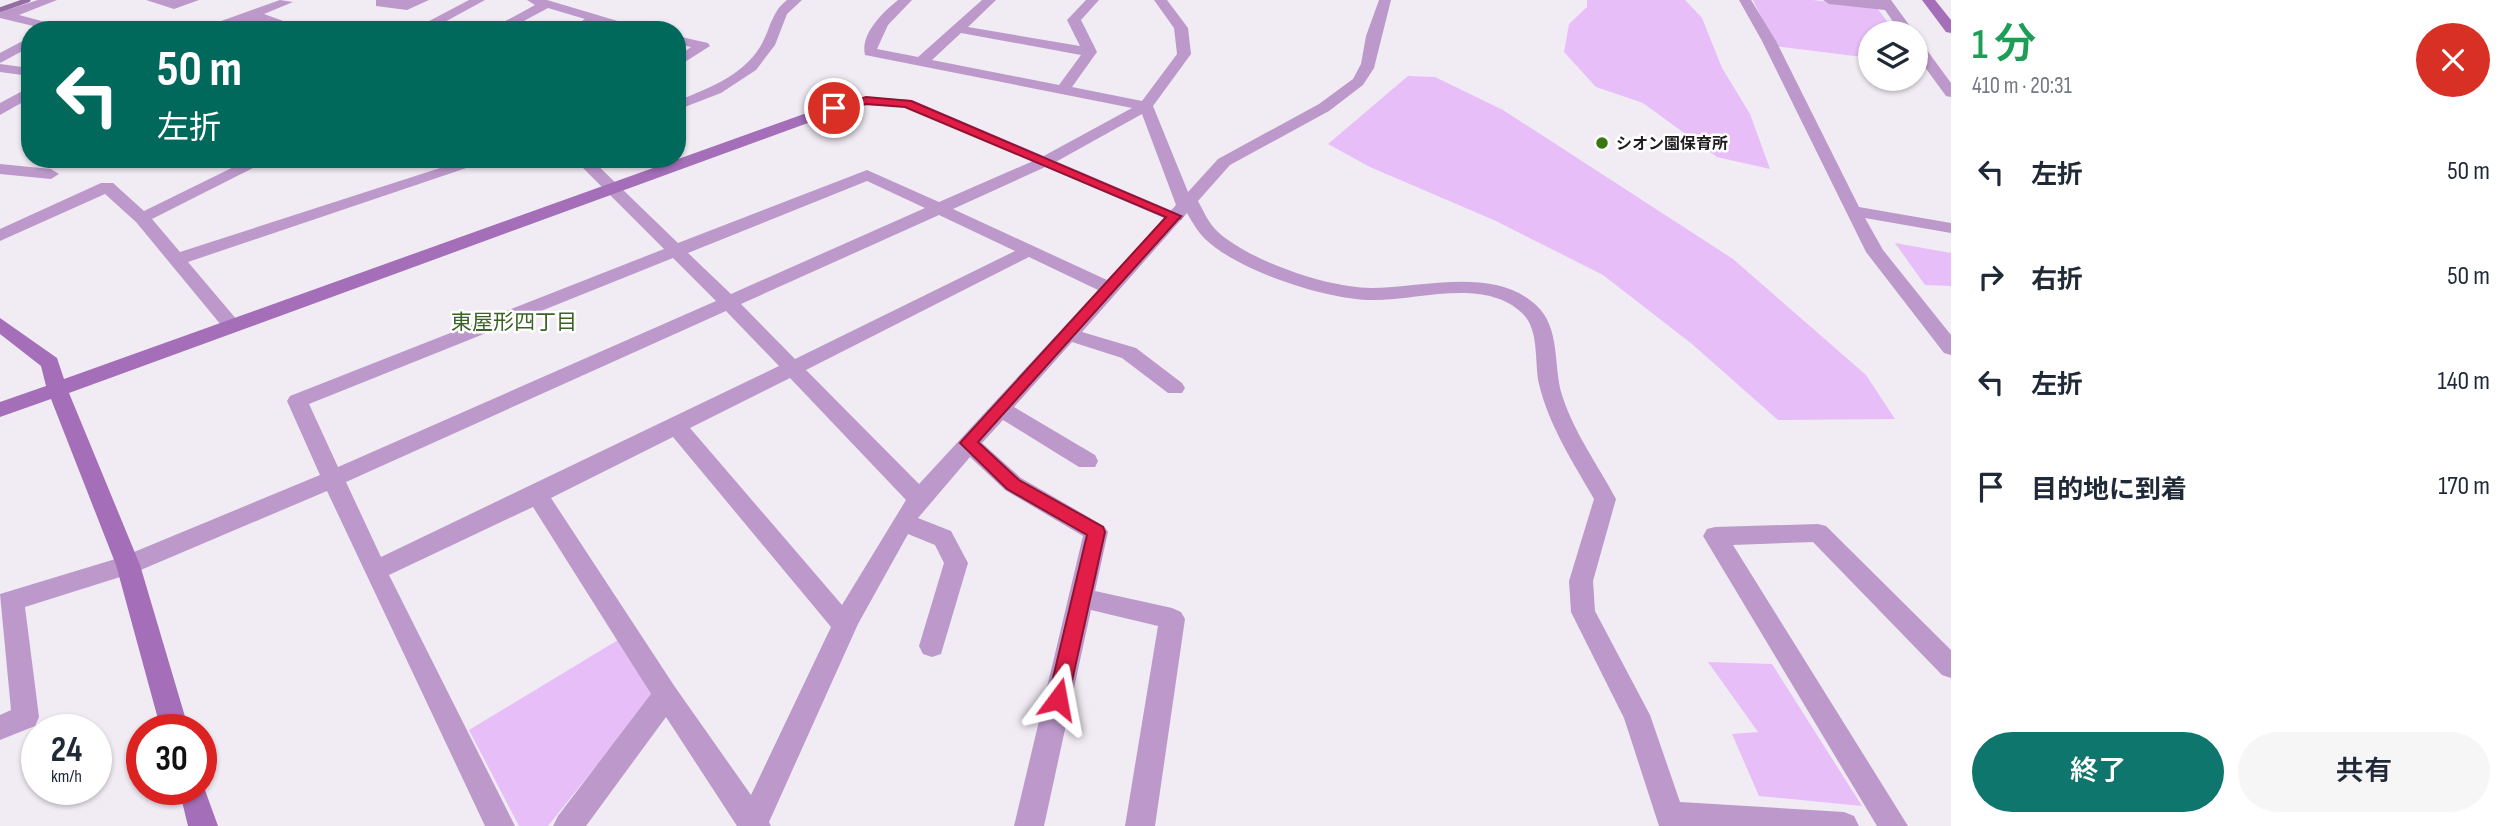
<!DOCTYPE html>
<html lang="ja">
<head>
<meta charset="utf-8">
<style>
	body { margin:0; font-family:"Sofia Sans Condensed","Noto Sans JP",sans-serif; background:#f6f6f7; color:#1f2937; height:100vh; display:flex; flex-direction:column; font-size:26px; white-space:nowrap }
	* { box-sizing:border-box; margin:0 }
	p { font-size:23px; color:#747a83 }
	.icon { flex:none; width:38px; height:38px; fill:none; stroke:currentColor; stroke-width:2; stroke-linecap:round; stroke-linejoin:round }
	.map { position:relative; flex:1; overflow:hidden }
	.side { display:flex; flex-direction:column; background:#fff; width:560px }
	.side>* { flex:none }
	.guide { position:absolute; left:21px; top:21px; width:665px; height:147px; border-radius:28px; box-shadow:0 2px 5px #0004; background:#00695c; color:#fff; overflow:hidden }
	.fabs { position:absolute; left:1858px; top:21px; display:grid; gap:14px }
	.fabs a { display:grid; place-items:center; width:70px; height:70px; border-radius:50%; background:#fff; box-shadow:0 2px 5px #0004; font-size:35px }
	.speed { position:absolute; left:21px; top:714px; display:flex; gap:14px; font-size:35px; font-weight:700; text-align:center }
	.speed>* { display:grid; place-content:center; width:91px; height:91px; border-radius:50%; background:#fff; box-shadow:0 2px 5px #0004; line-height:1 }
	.speed small { font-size:18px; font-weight:400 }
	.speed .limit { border:10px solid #d22; background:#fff; color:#111 }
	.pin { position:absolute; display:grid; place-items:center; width:60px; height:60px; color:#fff; margin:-30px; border:4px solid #fff; border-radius:50%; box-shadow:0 2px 7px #0007 }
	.me { position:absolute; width:77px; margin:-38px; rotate:13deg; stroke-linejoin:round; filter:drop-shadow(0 0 5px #0008) }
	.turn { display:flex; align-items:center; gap:24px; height:147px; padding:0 21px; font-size:32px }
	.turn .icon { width:91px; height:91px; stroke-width:2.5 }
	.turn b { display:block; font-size:49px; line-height:60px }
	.round { display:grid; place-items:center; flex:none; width:74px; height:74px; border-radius:37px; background:#f6f6f7 }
	.summary { display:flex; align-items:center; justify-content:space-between; height:119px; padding:0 21px }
	h1 { font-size:42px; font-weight:600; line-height:52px; color:#1e9e55 }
	.button { display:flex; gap:14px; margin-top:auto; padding:14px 21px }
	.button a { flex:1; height:80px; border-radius:42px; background:#0f766e; color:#fff; font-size:28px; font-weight:600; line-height:80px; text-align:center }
	.button a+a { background:#f6f6f7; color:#1f2937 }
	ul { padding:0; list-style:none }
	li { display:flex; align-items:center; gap:21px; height:105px; padding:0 21px }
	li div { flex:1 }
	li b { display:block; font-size:26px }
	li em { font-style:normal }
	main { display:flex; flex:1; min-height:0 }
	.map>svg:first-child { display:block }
	.green { fill:#e7bef8 }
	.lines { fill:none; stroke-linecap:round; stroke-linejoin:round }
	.stream { stroke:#946ea2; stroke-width:5 }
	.street { fill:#bd99cb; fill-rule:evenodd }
	.secondary { fill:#a46fb8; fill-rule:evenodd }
	.route { fill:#e11d48; stroke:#92132f; stroke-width:2 }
	.poi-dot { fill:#3b7710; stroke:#fff; stroke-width:2.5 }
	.labels { text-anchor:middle; stroke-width:5; stroke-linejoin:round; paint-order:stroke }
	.far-poi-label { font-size:16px; font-weight:bold; fill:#201d20; stroke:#fff; text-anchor:start }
	.neighbourhood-label { font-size:21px; fill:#3a6225; stroke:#fff }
</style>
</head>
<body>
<main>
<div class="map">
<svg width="1951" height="826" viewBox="0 0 1951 826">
	<rect width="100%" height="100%" fill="#f1ebf4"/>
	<!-- green -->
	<path class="green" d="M1587,0h98l17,18 20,50 28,46 20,55 -53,-12 -74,-54 -47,-16 -32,-35 5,-28 18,-17z
		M1753,0h60l64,8 19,25h-25v25l-96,-12z
		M1408,76l27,1 68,33 230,149 133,116 29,44 -117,1 -86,-76 -89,-69 -107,-54 -126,-54 -42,-23z
		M1895,243l56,10v33l-26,-1z
		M618,640l34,56 -104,130h-29l-50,-96z
		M1708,662l64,2 90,142 -103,-10 -27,-62 26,-2z"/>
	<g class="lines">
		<!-- stream -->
		<path class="stream" d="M0,10l28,-10"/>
		<!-- street -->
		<path class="street" d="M38,0h19l-38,15 56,15h-25l-50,-12v-6z
			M146,0h53l-25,9z
			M280,0l13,2 -29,12 44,16h-21l-24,-8 -19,-1 -27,9h-21z
			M376,0h53l-22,10 -31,-4z
			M469,0h16l-55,30h-18z
			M527,0h20l101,30h-23l-27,-8 -14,8h-17l18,-11 -37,-11 -41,22h-18l46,-25z
			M802,0l-15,14 -12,31 -19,25 -35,23 -44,17v-9c30,-12 65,-25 83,-54 10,-16 11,-35 27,-47z
			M898,0h14l-24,25 -11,24 41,8 64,-57h14l-28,27 112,19 -13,-26 19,-20h13l-18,20 16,32 -25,35 70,14 35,-47 -3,-26 -20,-28h13l21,28 3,26 -38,52 35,86 30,-33 101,-55 34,-25 8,-15 5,-28 13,-36h12l-17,68 -11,17 -34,26 -99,54 -32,36c6,11 11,23 20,31 32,29 110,56 153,56 51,0 123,-22 165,17 25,23 17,61 26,90 12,38 36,70 54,104l-23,82 2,30 55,104 30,87 164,10 10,4 5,10h-200l-35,-108 -53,-106 -2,-31 25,-82c-21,-37 -45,-73 -55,-115 -5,-22 1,-54 -17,-71 -39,-37 -107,-11 -154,-13 -46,-2 -129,-29 -163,-61 -7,-7 -13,-17 -18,-26l-105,119 54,16 46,35 3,5 -3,5h-14l-46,-35 -50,-16 -58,65 81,48 3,6 -3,6h-16l-76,-47 -21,23 39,35 83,48 4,6 -13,59 77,17 9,4 4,7 -30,207h-30l33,-200 -67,-16 -47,216h-30l69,-290 -78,-46 -35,-33 -52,61 33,13 17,32 -27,91 -9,3 -9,-3 -4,-8 25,-83 -9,-18 -27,-11 -50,90 -89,198 2,4h-34l-71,-109 -80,109h-33l5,-10 93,-122 -118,-187 -144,68 126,251h-30l-158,-335 -191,81 -111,35 14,110 -4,9 -35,14v-25l11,-5 -11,-116 122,-37 198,-82 -33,-74 3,-5 374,-147 -90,-90h17l87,84 189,-73 72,32 101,-44 92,-50 -267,-53c-5,-21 18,-43 33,-55zM961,33l120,22 -22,30 -127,-25zM1142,114l34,91 -69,75 -154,-71 99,-45zM867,181l58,27 -194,86 -43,-41zM939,215l76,36 -220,108 -54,-55zM1029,257l69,33 -179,194 -113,-114zM673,258l43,43 -378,166 -29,-63zM726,311l53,55 -398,191 -35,-75zM790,378l116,122 -64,105 -152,-177zM673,437l158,190 -80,168 -76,-108 -124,-189z
			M1739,0h12l25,41 83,166 92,16v10l-86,-15 18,32 68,85v20l-7,-2 -78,-101 -104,-211z
			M1823,0h68l24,33h-14l-16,-23 -56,-6z
			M677,36l31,7 2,3 -33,21v-10l14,-10 -14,-3z
			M30,37v10l-30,16v-10z
			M1916,41l5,1 30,41v14l-5,-1 -30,-41z
			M0,64l30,4v8l-30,-4z
			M30,87v11l-30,17v-12z
			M250,159h21l-119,60 28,33 288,-93h25l-305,103 55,65 -10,6 -7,-2 -90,-109 -31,-28 -105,47v-12l101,-46h12l31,28z
			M0,164l51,5 8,5 -8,5 -51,-5z
			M1818,524l8,2 125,124v28l-9,-3 -129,-133 -80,3 175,281h-31l-174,-290 4,-7 8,-2z"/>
		<!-- secondary -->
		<path class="secondary" d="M1922,0h13l16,20v13l-5,-1z
			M866,97l46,3 272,116 -3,4h-12l-264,-113 -39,-2 -28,7 -769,281 71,172 49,165h-28l-45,-165 -65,-166 -51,18v-15l46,-16 -5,-20 -41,-32v-16l57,40 7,21 765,-274z
			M201,779l17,47h-30l-9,-37h22z"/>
	</g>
	<!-- route -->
	<path class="route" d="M866,97l45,4 270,115 -203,226 41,38 84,47 2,5 -37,167 -3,7 -7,2 -7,-2 -3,-7 39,-164 -80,-46 -47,-46 206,-226 -261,-110 -39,-3 -32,7 -6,-3z"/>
	<!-- markers -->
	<circle class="poi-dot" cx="1602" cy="143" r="7"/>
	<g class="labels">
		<!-- far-poi labels -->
		<g class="far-poi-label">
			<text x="1616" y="149">シオン園保育所</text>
		</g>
		<!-- neighbourhood labels -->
		<g class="neighbourhood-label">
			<text x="514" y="329">東屋形四丁目</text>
		</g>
	</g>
</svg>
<div class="fabs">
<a><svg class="icon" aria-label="layers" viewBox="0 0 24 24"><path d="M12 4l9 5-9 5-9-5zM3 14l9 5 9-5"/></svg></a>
</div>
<div class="speed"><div>24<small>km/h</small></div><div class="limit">30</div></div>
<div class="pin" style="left:834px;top:108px;background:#d93025"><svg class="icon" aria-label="arrive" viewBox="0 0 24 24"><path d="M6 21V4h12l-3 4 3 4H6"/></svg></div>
<svg class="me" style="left:1058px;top:699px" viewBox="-20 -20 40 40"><path d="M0-17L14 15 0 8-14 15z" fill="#e11d48" stroke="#fff" stroke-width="4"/></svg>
<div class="guide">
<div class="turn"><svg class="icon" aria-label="left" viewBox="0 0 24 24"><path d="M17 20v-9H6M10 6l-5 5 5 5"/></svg><div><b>50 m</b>左折</div></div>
</div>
</div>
<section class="side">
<div class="summary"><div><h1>1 分</h1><p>410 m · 20:31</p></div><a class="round" style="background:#d93025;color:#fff"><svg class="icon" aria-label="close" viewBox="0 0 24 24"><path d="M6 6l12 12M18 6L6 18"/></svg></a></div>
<ul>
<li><svg class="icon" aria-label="left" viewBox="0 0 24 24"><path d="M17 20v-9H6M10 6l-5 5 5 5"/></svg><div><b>左折</b></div><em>50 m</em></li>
<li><svg class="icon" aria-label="right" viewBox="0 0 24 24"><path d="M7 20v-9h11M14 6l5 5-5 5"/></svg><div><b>右折</b></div><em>50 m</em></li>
<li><svg class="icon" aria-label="left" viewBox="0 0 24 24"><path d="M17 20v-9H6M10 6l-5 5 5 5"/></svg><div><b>左折</b></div><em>140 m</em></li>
<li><svg class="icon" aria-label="arrive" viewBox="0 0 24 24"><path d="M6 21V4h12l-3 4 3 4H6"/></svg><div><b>目的地に到着</b></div><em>170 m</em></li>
</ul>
<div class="button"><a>終了</a><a>共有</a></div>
</section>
</main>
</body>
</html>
